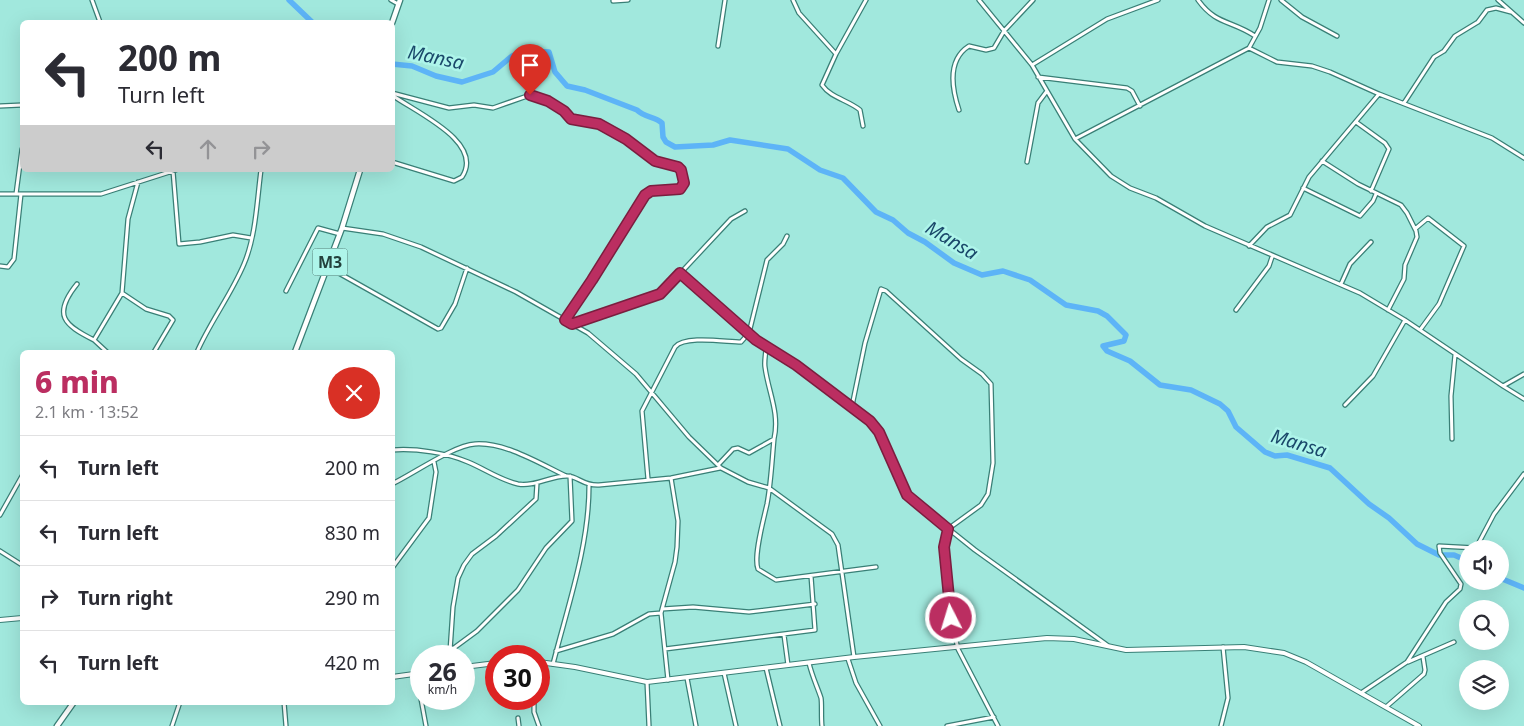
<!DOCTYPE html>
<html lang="en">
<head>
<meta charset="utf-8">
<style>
	body { margin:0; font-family:"Noto Sans",sans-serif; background:#f2f2f3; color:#2b2b33; height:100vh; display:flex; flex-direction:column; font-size:19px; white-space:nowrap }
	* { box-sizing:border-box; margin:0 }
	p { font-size:16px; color:#7c7c81 }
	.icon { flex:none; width:28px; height:28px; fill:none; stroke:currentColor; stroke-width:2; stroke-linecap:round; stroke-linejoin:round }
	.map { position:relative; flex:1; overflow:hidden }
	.drawer { position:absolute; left:20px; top:350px; width:375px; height:355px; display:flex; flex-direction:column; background:#fff; border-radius:8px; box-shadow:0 5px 20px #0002 }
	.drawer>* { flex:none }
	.top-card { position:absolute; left:20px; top:20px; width:375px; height:152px; border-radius:8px; box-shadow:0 5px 20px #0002; background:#fff; color:#2b2b33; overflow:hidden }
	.buttons { position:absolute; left:1459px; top:540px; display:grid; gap:10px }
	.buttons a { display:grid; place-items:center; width:50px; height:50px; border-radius:50%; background:#fff; box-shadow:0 5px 20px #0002; font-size:25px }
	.speed { position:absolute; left:410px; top:645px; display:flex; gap:10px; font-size:25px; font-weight:700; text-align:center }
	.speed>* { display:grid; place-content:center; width:65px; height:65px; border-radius:50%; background:#fff; box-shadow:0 5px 20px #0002; line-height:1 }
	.speed small { font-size:12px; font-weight:400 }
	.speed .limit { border:8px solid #d22; background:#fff; color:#111 }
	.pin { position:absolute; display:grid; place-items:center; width:42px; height:42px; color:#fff; margin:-51px -21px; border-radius:50% 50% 50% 0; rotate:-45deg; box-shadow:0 0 5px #0007 }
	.pin .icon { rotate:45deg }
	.me { position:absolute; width:55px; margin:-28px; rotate:355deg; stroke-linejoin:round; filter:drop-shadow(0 0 4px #0008) }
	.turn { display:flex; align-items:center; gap:18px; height:105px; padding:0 15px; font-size:22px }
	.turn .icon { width:65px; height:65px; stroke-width:2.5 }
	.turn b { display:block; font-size:35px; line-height:42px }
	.lanes { display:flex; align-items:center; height:48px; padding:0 15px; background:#0003; justify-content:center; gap:25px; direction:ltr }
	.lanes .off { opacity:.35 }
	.round { display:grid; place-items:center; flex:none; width:52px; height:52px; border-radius:26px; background:#f2f2f3 }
	.headline { display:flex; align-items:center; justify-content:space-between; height:85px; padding:0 15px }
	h1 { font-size:30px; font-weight:800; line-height:38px; color:#bb2e61 }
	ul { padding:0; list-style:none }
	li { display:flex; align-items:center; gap:15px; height:65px; padding:0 15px; border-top:1px solid #e1e1e2 }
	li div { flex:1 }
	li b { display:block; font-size:19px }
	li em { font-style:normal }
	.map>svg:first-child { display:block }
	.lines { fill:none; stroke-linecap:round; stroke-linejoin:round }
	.river { stroke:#5db4f7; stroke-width:5.5 }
	.minor-casing { stroke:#397f76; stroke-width:5.5 }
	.tertiary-casing { stroke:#397f76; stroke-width:6 }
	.primary-casing { stroke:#397f76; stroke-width:7 }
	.minor { stroke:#fff; stroke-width:3 }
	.tertiary { stroke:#fff; stroke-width:4 }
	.primary { stroke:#fff; stroke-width:4.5 }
	.route-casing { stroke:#7a1e3f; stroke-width:12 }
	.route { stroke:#bb2e61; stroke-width:9 }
	.labels { text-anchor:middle; stroke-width:5; stroke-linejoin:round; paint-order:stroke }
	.shield { fill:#aef5ea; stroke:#4d7770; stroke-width:1 }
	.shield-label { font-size:16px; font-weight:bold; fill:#23413c }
	.water-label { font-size:19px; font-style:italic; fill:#1a486a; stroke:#aef5ea }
</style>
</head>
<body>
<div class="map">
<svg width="1524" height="726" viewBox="0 0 1524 726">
	<rect width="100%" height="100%" fill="#a1e8dd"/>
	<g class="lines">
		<!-- river -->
		<path class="river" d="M289,0l23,22
			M392,64l20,2 24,10 26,6 31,-10 19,-16 13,-5 24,1 6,20 12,14 18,4 52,20c8,8 18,6 25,13l1,14 3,5 9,5 38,-2 17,-5 58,9 32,21 23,8 33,34 17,8 15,13 17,9 29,21 28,12 21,-4 27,9 36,25 32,6 9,5 19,19 -2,6 -21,5 4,5 23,10 30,24 31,5 29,14 8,7 8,16 29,25 10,4 12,-1 43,13 39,36 20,14 28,26 22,11h15l14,6
			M1500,578l24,10"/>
		<defs>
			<path id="minor" d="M92,0l8,22
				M391,0l7,4
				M793,0l6,13 37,41
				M979,0l53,65 43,74 36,37 19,12 26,10 49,28 155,67 45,27 98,66 21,-12
				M1198,0c18,25 33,20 57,36
				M1281,0l21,17 35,19
				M1498,0l26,23
				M613,1l15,-1
				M718,46l7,-46
				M1249,48l11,-20 9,-28
				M1032,65l75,-46 51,-19
				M1038,77l89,11 5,3 8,15
				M392,93l57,15 25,-3 19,3 37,-13 17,6 17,10 7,8c24,3 41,10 61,24 8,6 15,14 25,18 9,4 17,2 24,9l2,13 -3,6 -29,2 -6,4 -53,85 -27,40
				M392,95c23,17 93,47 70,82l-8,4 -62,-19
				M1404,103l30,-46 10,-6 11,-15 23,-14 9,-12 9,-2 15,4
				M0,106l22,-1
				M959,110c-7,-21 -12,-50 10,-64l17,4 8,-2 10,-17 29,-31
				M1356,122l29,21 4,6 -18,42
				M863,126l-3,-16c-12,-10 -29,-12 -38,-25l14,-31 30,-54
				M1075,139l174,-91 28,14 35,4 18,6 49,22 113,44 32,20
				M1322,161l36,23 43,21 6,8 9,18 1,6 -12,28 -1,14 -16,31
				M1027,162l11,-59 9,-12
				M173,171l6,73 21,-2 33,-7 18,3
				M1303,188l57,28 13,-15 3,-7
				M0,194h101l75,-24
				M16,194l6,-45
				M342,228l41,6 38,13 95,45 72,41 48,41 53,63 32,31 27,14 21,6 63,46 6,11 16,112
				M1415,229l13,-11 36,28 -25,58 -19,26
				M1249,246l18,-19 23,-12 19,-38 70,-83
				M0,266l8,1 6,-8 7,-65
				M328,267l110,62 3,-1 14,-24 12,-36
				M680,273l76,67 40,25 78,59 36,74 65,52 132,95
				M77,284c-25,31 -13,41 17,56
				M1341,284l9,-20 21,-22
				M286,291l32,-63 22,6
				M122,293l24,16 23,7 4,4 -19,32
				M1236,310l33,-44 3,-9
				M572,324l89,-30 70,-75 14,-8
				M107,352l-13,-12 28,-47 6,-74 10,-37
				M197,352c13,-30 34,-57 47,-88 12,-28 13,-64 17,-94
				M1503,386l21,13
				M1345,405l28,-29 32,-56
				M852,406l13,-63 16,-54 5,2 75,68 21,15 9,10 2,79 -5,31 -7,11 -33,24 -3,14v16l6,59 7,31 40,77
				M774,439c-2,21 -3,44 -7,65 -3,14 -14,53 -9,65l18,11 100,-13
				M1452,439l-1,-43 4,-41
				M392,450c24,-2 55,3 76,12 17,7 32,18 50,22 16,3 32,-8 49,-8 11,0 16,10 32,9l72,-7 49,-10
				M718,465l15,-16 5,-1 11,5 25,-14c6,-26 -6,-48 -9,-72 -1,-6 1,-14 1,-20
				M648,479l-6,-68 33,-64c10,-12 51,-5 66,-5l8,-9 18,-73 16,-16 4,-8
				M392,484c21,-10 62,-39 83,-40 30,-2 64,19 91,32
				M0,515l22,-39
				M0,551l22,14
				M392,568l37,-50 7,-46 -2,-10
				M662,609l31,-2 56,5 66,-8
				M784,635l4,30
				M665,649l150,-19 -4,-54
				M450,651l3,-44 5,-29 6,-13 8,-11 24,-18 40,-37 1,-16
				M556,651l57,-17 36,-20 12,-1
				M443,656l34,-25 41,-41 28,-42 26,-27 -2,-45
				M848,659l8,24 24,43
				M1408,662l46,-20
				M809,663c3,13 8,23 12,35 1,4 0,21 1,28
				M553,664c15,-59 36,-118 36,-178
				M766,668l14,58
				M724,673l12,53
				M418,674l3,23
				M687,678l9,48
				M668,680l-7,-67 14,-51 2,-15 1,-26 -7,-43
				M647,682l2,44
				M1361,693l46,-31 39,-60 14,-13 1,-5 -21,-31 -1,-7 37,2 18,-34 30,-40
				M421,699l5,27
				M534,699v13l5,14
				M284,702l2,24
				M1386,707l38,-33 1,-4 -2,-13
				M518,718l1,8
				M172,726l8,-24
				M947,726l47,-9
				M1221,726l7,-28 -5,-51"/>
			<path id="tertiary" d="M0,620l22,-2
				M539,662l36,5 72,15 207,-25 193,-19 27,1 52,11 118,-3 40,6 22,9 113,64
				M464,667l32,-4
				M392,677l29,-4"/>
			<path id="primary" d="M392,23l8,-23
				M295,352l47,-124 18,-58
				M57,726l17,-24"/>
		</defs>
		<!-- minor casing -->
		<use href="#minor" class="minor-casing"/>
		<!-- tertiary casing -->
		<use href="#tertiary" class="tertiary-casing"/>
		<!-- primary casing -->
		<use href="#primary" class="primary-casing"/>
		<!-- minor -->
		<use href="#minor" class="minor"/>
		<!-- tertiary -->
		<use href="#tertiary" class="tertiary"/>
		<!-- primary -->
		<use href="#primary" class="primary"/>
	</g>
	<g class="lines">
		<defs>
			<path id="route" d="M530,95l18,6 16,10 7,8 28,5 27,15 29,22 23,6 3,3 3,13 -4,6 -29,2 -6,4 -53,85 -27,40 7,4 88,-30 20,-21 76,67 40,25 74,56 9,11 28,63 41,34 -4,18 7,71"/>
		</defs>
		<!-- route casing -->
		<use href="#route" class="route-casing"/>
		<!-- route -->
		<use href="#route" class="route"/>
	</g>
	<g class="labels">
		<!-- shield labels -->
		<rect class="shield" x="312.5" y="248.5" width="35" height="27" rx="4"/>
		<g class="shield-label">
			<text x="330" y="268">M3</text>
		</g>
		<!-- water labels -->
		<g class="water-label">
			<text transform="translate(436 57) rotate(12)" y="7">Mansa</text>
			<text transform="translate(952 240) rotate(31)" y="7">Mansa</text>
			<text transform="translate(1299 443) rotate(17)" y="7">Mansa</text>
		</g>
	</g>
</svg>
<div class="buttons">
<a><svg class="icon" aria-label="sound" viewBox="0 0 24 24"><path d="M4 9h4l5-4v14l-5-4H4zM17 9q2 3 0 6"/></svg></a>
<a><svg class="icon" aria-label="search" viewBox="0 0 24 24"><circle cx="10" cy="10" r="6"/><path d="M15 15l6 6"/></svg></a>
<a><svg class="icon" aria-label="layers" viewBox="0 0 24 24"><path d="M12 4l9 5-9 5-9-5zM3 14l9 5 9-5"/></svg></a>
</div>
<div class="speed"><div>26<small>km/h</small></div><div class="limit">30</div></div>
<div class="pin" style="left:530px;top:95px;background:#d93025"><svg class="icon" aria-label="arrive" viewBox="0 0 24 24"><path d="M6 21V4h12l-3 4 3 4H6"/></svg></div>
<svg class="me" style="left:951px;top:618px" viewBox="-20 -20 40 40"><circle r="17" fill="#bb2e61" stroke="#fff" stroke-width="3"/><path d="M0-11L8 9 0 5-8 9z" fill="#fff"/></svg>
<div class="top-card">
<div class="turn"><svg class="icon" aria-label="left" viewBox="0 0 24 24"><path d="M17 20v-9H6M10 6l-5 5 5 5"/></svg><div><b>200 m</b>Turn left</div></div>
<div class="lanes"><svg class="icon" aria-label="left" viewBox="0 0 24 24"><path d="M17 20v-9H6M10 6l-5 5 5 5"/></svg><svg class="icon off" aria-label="ahead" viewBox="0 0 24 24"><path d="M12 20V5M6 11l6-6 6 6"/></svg><svg class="icon off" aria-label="right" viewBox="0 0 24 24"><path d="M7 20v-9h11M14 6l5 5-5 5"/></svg></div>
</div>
<section class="drawer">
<div class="headline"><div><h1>6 min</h1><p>2.1 km · 13:52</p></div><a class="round" style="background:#d93025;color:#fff"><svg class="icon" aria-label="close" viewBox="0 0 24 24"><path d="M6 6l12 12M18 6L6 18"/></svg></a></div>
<ul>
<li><svg class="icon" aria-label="left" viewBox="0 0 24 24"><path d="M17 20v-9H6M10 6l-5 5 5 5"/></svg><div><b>Turn left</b></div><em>200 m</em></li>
<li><svg class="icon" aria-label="left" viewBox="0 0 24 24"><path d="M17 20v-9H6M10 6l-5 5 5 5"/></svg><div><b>Turn left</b></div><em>830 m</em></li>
<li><svg class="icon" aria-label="right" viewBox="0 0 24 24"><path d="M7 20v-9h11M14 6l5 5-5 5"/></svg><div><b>Turn right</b></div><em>290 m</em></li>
<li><svg class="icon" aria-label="left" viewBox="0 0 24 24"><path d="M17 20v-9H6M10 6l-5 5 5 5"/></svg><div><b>Turn left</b></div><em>420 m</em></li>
</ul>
</section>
</div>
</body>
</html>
